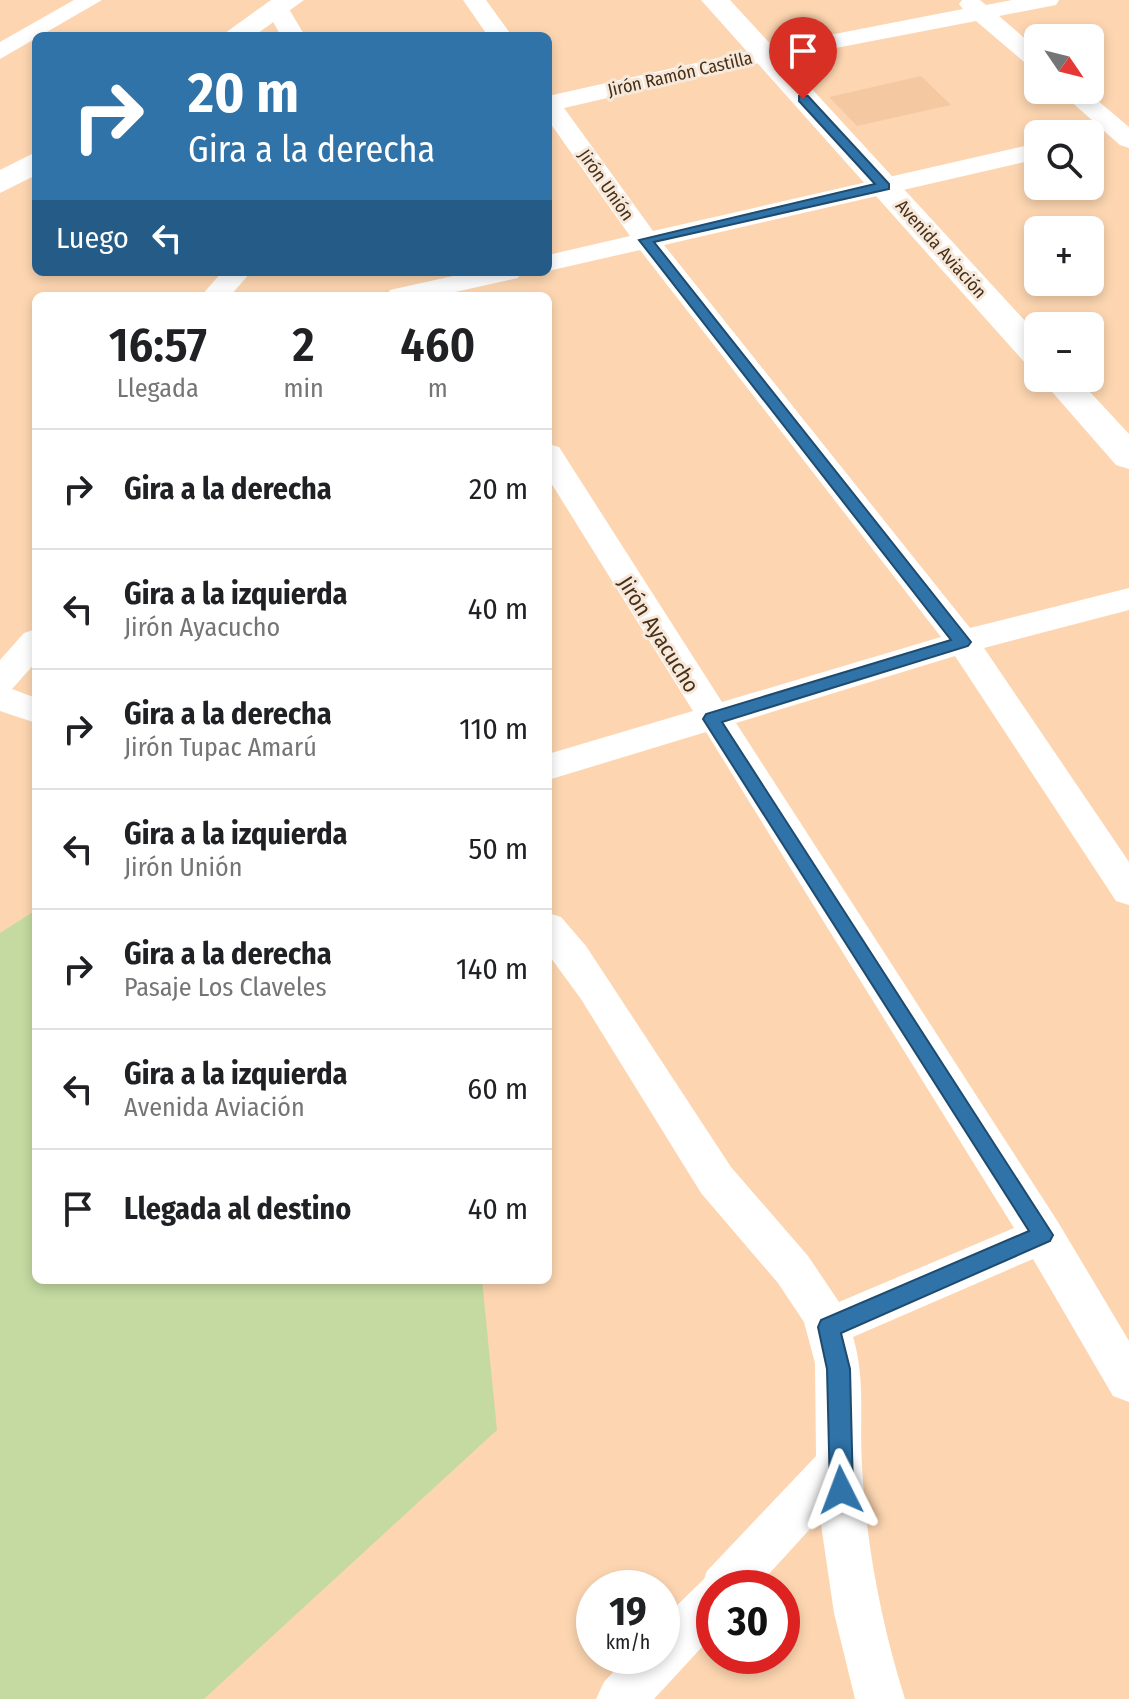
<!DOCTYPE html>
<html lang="es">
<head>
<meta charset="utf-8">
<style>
	body { margin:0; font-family:"Fira Sans Condensed",sans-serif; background:#f6f6f6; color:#202124; height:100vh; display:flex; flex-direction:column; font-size:30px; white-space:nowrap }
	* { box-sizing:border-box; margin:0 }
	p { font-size:26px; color:#757577 }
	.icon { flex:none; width:44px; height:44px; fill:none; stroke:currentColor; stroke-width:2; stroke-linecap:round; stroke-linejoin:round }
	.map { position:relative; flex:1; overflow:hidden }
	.sheet { position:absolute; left:32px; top:292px; width:520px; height:992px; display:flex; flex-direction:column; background:#fff; border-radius:12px; box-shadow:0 4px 12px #0003 }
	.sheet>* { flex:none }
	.hud { position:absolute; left:32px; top:32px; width:520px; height:244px; border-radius:12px; box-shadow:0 4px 12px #0003; background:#2f73a9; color:#fff; overflow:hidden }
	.needle { width:52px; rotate:125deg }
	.controls { position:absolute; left:1024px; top:24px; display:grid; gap:16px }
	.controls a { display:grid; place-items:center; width:80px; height:80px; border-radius:12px; background:#fff; box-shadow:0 4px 12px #0003; font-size:40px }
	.speed { position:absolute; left:576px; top:1570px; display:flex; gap:16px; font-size:40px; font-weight:700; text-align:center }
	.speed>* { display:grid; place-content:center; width:104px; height:104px; border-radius:50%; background:#fff; box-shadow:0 4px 12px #0003; line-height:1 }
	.speed small { font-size:20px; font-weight:400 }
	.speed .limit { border:12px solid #d22; background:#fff; color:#111 }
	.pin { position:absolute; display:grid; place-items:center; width:68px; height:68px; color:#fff; margin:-82px -34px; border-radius:50% 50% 50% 0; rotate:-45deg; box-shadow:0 0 8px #0007 }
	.pin .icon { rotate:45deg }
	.me { position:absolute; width:88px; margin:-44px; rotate:357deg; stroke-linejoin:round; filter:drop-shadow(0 0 6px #0008) }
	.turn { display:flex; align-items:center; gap:28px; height:168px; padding:0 24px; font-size:36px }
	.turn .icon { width:104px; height:104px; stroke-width:2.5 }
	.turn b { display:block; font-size:56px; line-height:68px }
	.then { display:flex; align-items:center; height:76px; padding:0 24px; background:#0003; gap:16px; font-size:30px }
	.eta { display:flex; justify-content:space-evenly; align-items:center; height:136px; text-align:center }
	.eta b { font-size:48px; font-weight:600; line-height:56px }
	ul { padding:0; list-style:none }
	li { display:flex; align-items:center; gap:24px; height:120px; padding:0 24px; border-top:2px solid #e0e0e0 }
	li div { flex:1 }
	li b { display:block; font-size:30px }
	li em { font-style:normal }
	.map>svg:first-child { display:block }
	.built { fill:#f4c9a1 }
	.green { fill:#c4daa1 }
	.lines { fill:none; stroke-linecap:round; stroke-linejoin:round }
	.street { fill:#fff; fill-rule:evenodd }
	.secondary { fill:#fff; fill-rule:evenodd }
	.route { fill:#2f73a9; stroke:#1f4b6e; stroke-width:2 }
	.labels { text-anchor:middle; stroke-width:6; stroke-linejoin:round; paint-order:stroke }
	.far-street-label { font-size:18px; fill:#493015; stroke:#f6e9dc }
	.street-label { font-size:22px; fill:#493015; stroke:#f6e9dc }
</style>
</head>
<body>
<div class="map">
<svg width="1129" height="1699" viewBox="0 0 1129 1699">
	<rect width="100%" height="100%" fill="#fdd6b1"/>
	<!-- built -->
	<path class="built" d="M921,76l30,29 -94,21 -28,-29z"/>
	<!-- green -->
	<path class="green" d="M36,910v370h446l15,150 -293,269h-204v-766z"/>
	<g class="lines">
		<!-- street -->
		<path class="street" d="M74,0h28l-102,59v-17z
			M463,0h23l26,36h-24z
			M962,0h18l6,5 26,-5h47l-3,5 -57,11 39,34v19l-8,-2 -54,-46 -213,41 -199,46 89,123 385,-88v16l-374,86 306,383 159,-40v22l-145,38 145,214v43l-13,-4 -161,-245 -219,67 322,499 71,119v61l-16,-6 -80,-137 -180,78c13,42 6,86 9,128 4,79 19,158 43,234h-50l-21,-86 -14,-95 -64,70h-42v46l-60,65h-58l8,-17 24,-26h34v-36l42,-41 3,-8 109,-115 -1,-93 -11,-41 -26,-39 -77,-90 -120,-194 -33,-45v-41l13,4 25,29 145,221 77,89 31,46 175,-74 -308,-496 -158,48v-26l145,-43 -145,-233v-34l11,3 163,255 219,-65 -301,-387 -92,21v-16l82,-19 -82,-116v-24l215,-48 200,-39 -4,-5z
			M278,2l8,2 19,32h-24l-15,-27z
			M1058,90h27l44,37v21l-9,-3z
			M222,272h29l-21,24h-29z
			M471,272h51l-4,6 -81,18h-51l4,-6z
			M36,629v33l-24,27 24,9v25l-36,-12v-51l24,-27z"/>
		<!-- secondary -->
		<path class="secondary" d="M271,0h33l-50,36h-33z
			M701,0h29l308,335v32l-12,-3z
			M36,152v23l-36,18v-23z
			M1040,378h37l52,56v35l-13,-4z"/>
	</g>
	<!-- route -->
	<path class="route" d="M799,96h9l81,88v5l-235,53 317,400 -3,4 -246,76 331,513 -3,6 -209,92 9,36 3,121 -3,8 -9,4 -8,-4 -3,-8 -3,-121 -9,-42 3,-7 208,-89 -326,-512 3,-5 245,-74 -312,-400 236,-56 -76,-83z"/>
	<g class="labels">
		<!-- far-street labels -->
		<g class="far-street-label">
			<text transform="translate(680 74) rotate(-13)" y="6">Jirón Ramón Castilla</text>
			<text transform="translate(606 185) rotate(55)" y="6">Jirón Unión</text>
			<text transform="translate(941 249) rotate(48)" y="6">Avenida Aviación</text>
		</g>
		<!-- street labels -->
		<g class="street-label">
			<text transform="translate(659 634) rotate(58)" y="8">Jirón Ayacucho</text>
		</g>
	</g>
</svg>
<div class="controls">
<a><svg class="needle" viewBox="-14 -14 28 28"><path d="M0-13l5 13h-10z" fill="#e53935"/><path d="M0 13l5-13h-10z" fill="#757577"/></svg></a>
<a><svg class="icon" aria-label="search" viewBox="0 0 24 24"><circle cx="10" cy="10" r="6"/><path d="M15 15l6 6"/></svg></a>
<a>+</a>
<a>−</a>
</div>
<div class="speed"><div>19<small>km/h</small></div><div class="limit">30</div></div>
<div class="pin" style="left:803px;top:99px;background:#d93025"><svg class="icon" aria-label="arrive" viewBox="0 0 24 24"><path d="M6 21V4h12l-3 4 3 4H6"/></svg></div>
<svg class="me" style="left:841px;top:1490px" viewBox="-20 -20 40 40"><path d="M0-17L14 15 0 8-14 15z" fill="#2f73a9" stroke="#fff" stroke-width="4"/></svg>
<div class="hud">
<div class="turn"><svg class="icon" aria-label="right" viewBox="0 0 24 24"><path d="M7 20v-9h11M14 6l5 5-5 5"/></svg><div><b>20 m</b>Gira a la derecha</div></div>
<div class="then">Luego<svg class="icon" aria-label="left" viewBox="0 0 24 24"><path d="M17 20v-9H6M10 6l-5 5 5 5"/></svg></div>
</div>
<section class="sheet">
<div class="eta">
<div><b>16:57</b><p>Llegada</p></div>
<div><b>2</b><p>min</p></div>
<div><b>460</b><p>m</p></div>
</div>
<ul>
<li><svg class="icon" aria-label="right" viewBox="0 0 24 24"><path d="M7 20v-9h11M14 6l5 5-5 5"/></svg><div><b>Gira a la derecha</b></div><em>20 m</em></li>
<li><svg class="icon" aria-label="left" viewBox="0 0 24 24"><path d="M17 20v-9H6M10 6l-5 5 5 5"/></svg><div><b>Gira a la izquierda</b><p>Jirón Ayacucho</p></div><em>40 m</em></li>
<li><svg class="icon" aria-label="right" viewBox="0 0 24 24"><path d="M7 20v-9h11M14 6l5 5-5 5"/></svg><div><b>Gira a la derecha</b><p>Jirón Tupac Amarú</p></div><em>110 m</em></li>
<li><svg class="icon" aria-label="left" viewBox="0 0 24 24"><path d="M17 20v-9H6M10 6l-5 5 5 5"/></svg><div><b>Gira a la izquierda</b><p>Jirón Unión</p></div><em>50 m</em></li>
<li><svg class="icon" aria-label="right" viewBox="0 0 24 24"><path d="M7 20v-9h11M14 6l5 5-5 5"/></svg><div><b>Gira a la derecha</b><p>Pasaje Los Claveles</p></div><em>140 m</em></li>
<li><svg class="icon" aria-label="left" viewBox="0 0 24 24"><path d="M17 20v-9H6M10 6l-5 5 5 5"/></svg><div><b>Gira a la izquierda</b><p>Avenida Aviación</p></div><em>60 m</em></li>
<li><svg class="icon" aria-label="arrive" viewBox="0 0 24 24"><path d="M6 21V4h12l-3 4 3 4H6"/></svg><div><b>Llegada al destino</b></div><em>40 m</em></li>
</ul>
</section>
</div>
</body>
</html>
